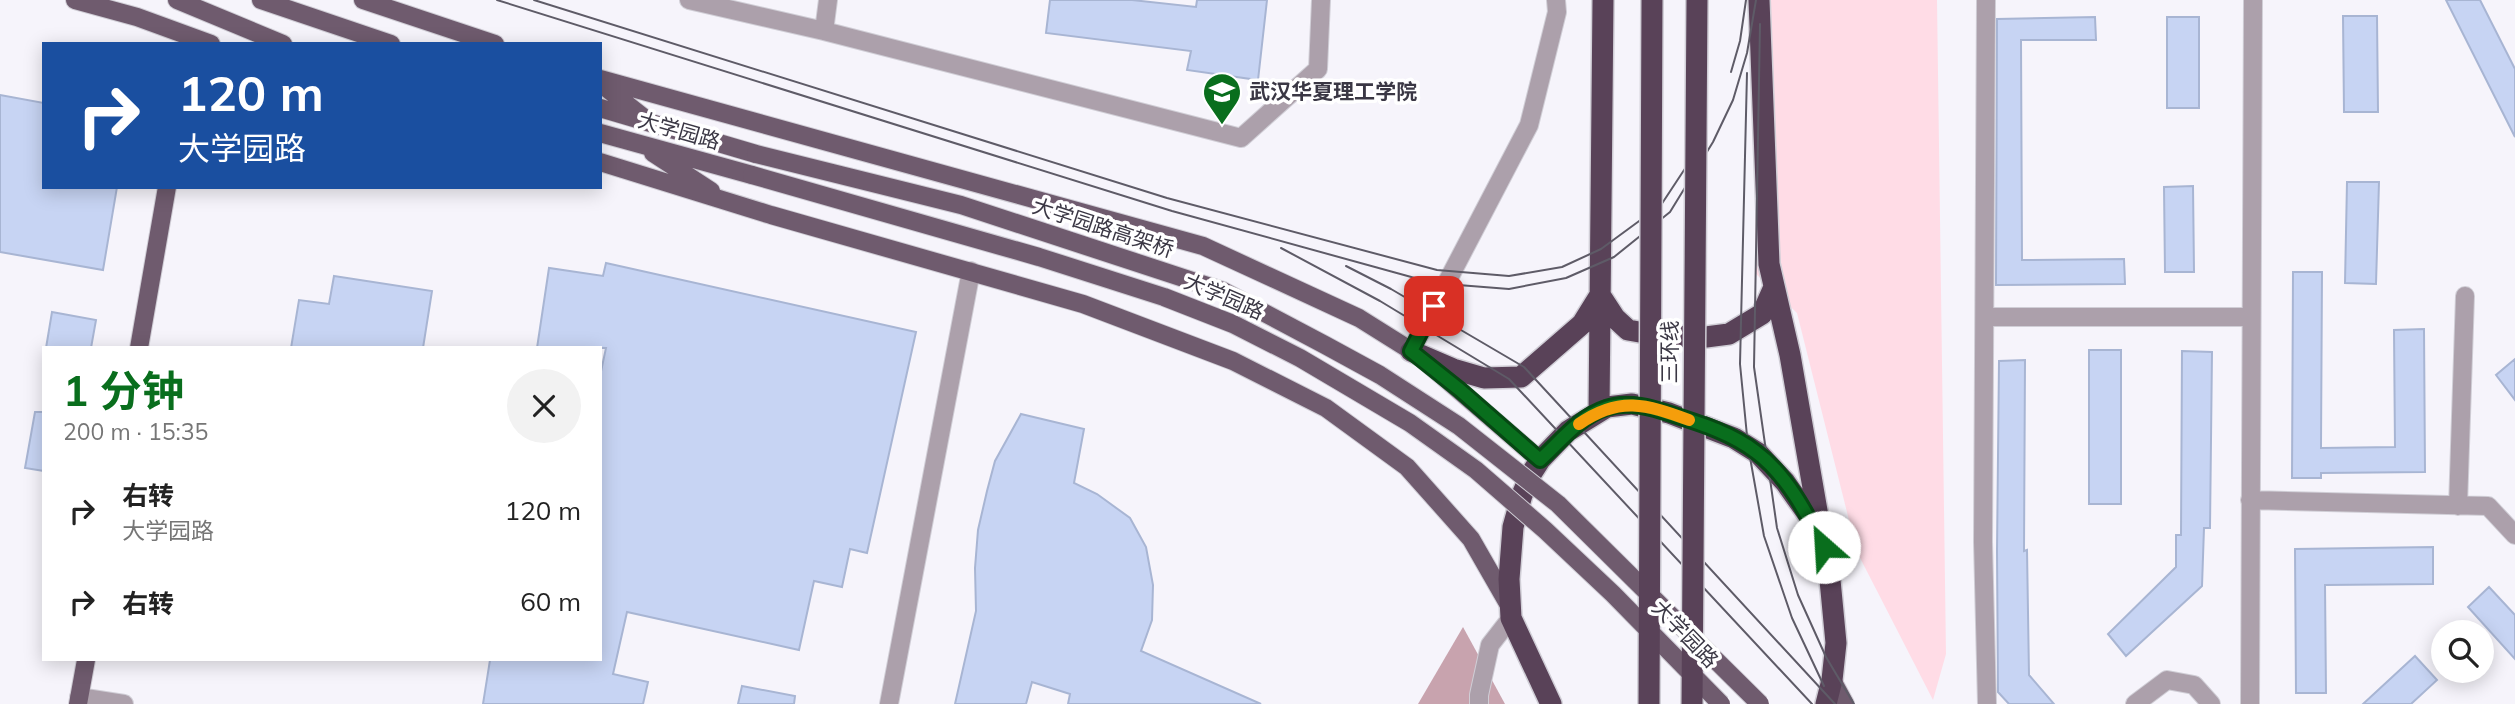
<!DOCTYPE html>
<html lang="zh">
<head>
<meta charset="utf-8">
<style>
	body { margin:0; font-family:Mulish,"Noto Sans SC",sans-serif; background:#f2f2f2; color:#222; height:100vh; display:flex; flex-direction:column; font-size:26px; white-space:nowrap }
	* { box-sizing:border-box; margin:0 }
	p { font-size:23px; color:#767676 }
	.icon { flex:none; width:38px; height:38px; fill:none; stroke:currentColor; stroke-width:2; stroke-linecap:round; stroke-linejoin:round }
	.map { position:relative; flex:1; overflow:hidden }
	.sheet { position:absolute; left:42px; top:346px; width:560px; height:315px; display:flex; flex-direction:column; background:#fff; border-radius:0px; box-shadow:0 4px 18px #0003 }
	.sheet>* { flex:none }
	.hud { position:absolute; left:42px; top:42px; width:560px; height:147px; border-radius:0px; box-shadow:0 4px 18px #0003; background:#1a4fa0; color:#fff; overflow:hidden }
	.fabs { position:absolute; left:2431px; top:620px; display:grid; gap:14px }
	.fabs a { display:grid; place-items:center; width:63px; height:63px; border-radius:50%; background:#fff; box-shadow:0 4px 18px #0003; font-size:35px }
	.pin { position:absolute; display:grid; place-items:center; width:60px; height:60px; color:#fff; margin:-30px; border-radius:14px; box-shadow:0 4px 10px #0006 }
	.me { position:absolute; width:77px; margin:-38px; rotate:334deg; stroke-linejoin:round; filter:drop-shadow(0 0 5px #0008) }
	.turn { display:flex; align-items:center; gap:24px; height:147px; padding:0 21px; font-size:32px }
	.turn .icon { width:91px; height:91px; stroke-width:2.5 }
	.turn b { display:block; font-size:49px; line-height:60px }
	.round { display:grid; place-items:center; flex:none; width:74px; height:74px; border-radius:37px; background:#f2f2f2 }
	.head { display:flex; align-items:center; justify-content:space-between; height:119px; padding:0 21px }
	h1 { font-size:42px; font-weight:700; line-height:52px; color:#096e1d }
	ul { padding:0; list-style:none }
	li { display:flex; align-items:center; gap:21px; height:91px; padding:0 21px }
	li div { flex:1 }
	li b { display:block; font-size:26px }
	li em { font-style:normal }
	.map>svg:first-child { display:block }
	.green { fill:#ffdce6 }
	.forest { fill:#c8a3ae }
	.building { fill:#c7d4f3; stroke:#a8b5d3; stroke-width:2 }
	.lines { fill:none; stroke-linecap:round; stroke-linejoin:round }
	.minor-casing { stroke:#d0ced6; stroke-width:20 }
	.major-casing { stroke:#d0ced6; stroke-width:20 }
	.highway-casing { stroke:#d0ced6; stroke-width:24 }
	.minor { stroke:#aca0ab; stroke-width:18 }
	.major { stroke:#6f5b6e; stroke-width:18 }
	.highway { stroke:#594258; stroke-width:21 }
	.tram { stroke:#5e5b67; stroke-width:2 }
	.major-bridge-casing { stroke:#d0ced6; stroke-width:20; stroke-linecap:butt }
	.highway-bridge-casing { stroke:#d0ced6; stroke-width:24; stroke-linecap:butt }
	.major-bridge { stroke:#6f5b6e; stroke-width:18 }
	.highway-bridge { stroke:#594258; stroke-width:21 }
	.route-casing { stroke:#064813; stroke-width:18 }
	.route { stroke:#096e1d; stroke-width:12 }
	.slow { stroke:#f59e0b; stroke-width:12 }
	.labels { text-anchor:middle; stroke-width:7; stroke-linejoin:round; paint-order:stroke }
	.poi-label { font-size:21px; font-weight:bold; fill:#3a3744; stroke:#fff; text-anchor:start }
	.street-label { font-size:21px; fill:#3a3744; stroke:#fff }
</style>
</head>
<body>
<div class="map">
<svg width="2515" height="704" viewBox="0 0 2515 704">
	<rect width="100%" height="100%" fill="#f6f4fb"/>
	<!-- green -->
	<path class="green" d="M1757,0h180l9,654 -13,46 -76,-148 -60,-239 -42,-40z"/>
	<!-- forest -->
	<path class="forest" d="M1463,627l42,77h-87z"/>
	<!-- building -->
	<path class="building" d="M1050,0h82l64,7 1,-7h70l-9,80 -71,-10 4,-19 -145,-18z
		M2446,0h34l35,69v68z
		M2343,16h34l1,96h-34z
		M2095,17l1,23h-75l1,220 102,-1 1,25 -129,1 1,-266z
		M2167,17h32v91h-32z
		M0,95l44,8v84h73l-14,83 -103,-18z
		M2347,182h32l-3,102 -31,-1z
		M2193,186l1,86h-29l-1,-85z
		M606,263l310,69 -49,221 -17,-4 -8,38 -28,-6 -15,69 -172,-38 -14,62 35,8 -5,22h-160l7,-44h110v-284l6,-28h-69l12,-80 54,8z
		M2293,272h29l-1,176 74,-1 -1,-117 30,-1 1,143 -104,1v5h-29z
		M334,276l98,15 -9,57h-132l8,-48 30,4z
		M52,312l44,8 -5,28h-45z
		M2089,350h32v154h-32z
		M2182,351l30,1 -2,176h-6l-2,58 -76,70 -18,-22 68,-67v-32h5z
		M2515,359v41l-19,-25z
		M2025,360l-1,191 3,-1 2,125 25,29h-45l-11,-12 -1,-141 2,-190z
		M35,412h9v59l-19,-3z
		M1021,414l63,15 -10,54 23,11 33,24 16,29 7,38 -1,35 -11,31 120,53h-193l2,-10 -38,-12 -6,22h-71l21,-93 -1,-43 3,-38 9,-39 8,-30z
		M2433,547v37l-108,1 1,108h-30l-1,-144z
		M2489,587l26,28v44l-47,-52z
		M2415,656l22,24 -26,24h-48z
		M742,686l53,10 -1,8h-56z"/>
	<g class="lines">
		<defs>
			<path id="minor" d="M689,0l135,31 4,-31
				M1986,0l-3,542 4,162
				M824,31l417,107 77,-69 3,-69
				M1986,317h264
				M1411,351l118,-226 28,-113 -1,-12
				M2250,500l238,6 27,29
				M2458,506l7,-210
				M79,697l45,7
				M889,704l82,-433
				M1479,704v-9l11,-50 21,-27
				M2135,704l32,-24 27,5 17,19
				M2250,704l3,-704"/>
			<path id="major" d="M75,0l62,17 74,27
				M177,0l106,44
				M261,0l130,44
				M363,0l132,44
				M600,79l603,167 156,72 59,37 122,105
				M600,83l43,34
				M600,108l156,46
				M600,133l152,42
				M653,153l58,38
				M600,162l171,53 312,89 150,57 93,47 81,59 64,72 39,68
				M139,348l28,-161
				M1832,680l13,24
				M78,704l8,-44"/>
			<path id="highway" d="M1759,0l10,264 21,91 30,173
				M1411,351l42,18 31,9 37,-1 61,-53 18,-29 15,23 13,12 34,6 44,1 23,-3 33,-20 12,-27
				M1599,412l4,-412
				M1551,704l-40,-86 -2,-39 4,-52 9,-32 9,-21 9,-14 28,-29 39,-24 25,-3 37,9 65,25 24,15 27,29 24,34 15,31 6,33 6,63 -4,37 -6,24"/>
		</defs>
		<!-- minor casing -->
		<use href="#minor" class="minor-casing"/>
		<!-- major casing -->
		<use href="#major" class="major-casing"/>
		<!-- highway casing -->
		<use href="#highway" class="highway-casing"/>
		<!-- minor -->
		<use href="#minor" class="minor"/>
		<!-- major -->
		<use href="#major" class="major"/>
		<!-- highway -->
		<use href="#highway" class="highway"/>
		<!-- tram -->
		<path class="tram" d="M497,0l675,211 261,72 76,6 57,-11 48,-21 56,-45 43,-70 20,-42 14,-47 9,-53
			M534,0l633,198 270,72 72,6 53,-9 39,-18 60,-44 31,-47
			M1760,24l-6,343 23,161 21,67 28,62 28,47
			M1731,72l9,-31 6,-41
			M1747,73l-7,291 8,82 16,90 28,82 32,68
			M1281,248l99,53 129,78 303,325
			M1346,266l45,23 133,78 311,337"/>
		<defs>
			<path id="major-bridge" d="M756,154l205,51 262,86 102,54 55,30 79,51 99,78 202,200
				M752,175l287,82 125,40 69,27 67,34 110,65 66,47 69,60 68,64 108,110"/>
			<path id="highway-bridge" d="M1649,704l3,-704
				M1692,704l5,-704"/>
		</defs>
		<!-- major-bridge casing -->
		<use href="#major-bridge" class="major-bridge-casing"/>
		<!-- highway-bridge casing -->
		<use href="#highway-bridge" class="highway-bridge-casing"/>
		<!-- major-bridge -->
		<use href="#major-bridge" class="major-bridge"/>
		<!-- highway-bridge -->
		<use href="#highway-bridge" class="highway-bridge"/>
	</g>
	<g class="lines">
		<defs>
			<path id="route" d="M1434,306l-23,45 49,39 80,70c21,-19 39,-43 66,-52 22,-8 47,0 68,7 28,9 59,19 82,37 31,23 51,62 68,95"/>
		</defs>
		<!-- route casing -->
		<use href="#route" class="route-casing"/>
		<!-- route -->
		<use href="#route" class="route"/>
		<!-- slow -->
		<path class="slow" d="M1579,424c40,-28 67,-20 110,-4"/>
	</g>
	<!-- icons -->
	<defs>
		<symbol id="university-pin" viewBox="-11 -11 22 30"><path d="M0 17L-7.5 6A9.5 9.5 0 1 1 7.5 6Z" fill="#096e1d" stroke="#fff"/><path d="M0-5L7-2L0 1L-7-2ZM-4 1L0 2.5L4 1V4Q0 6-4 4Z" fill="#fff"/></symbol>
	</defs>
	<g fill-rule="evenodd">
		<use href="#university-pin" x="1200" y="70" width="44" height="60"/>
	</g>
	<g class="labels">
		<!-- poi labels -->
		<g class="poi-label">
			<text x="1249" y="99">武汉华夏理工学院</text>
		</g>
		<!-- street labels -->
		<g class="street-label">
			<text transform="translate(679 131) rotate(16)" y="7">大学园路</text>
			<text transform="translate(1103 228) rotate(18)" y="7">大学园路高架桥</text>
			<text transform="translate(1224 297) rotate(23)" y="7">大学园路</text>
			<text transform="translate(1670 352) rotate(-90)" y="7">三环线</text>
			<text transform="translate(1685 634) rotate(46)" y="7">大学园路</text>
		</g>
	</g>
</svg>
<div class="fabs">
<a><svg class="icon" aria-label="search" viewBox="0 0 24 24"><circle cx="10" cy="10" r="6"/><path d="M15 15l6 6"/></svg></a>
</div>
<div class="pin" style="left:1434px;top:306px;background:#d93025"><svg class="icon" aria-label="arrive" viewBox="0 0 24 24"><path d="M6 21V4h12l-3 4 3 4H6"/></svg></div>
<svg class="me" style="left:1824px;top:547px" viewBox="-20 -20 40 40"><circle r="19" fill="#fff"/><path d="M0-13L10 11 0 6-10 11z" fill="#096e1d"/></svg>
<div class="hud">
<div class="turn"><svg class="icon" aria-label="right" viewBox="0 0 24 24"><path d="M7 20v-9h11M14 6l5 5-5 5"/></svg><div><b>120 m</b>大学园路</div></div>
</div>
<section class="sheet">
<div class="head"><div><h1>1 分钟</h1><p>200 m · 15:35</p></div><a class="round"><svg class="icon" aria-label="close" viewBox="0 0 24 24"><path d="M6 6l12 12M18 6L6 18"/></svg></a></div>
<ul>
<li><svg class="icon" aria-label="right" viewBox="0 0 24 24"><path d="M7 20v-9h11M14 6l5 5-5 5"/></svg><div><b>右转</b><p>大学园路</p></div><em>120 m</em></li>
<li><svg class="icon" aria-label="right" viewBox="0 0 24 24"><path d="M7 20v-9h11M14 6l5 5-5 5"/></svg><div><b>右转</b></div><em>60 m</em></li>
</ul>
</section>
</div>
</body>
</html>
